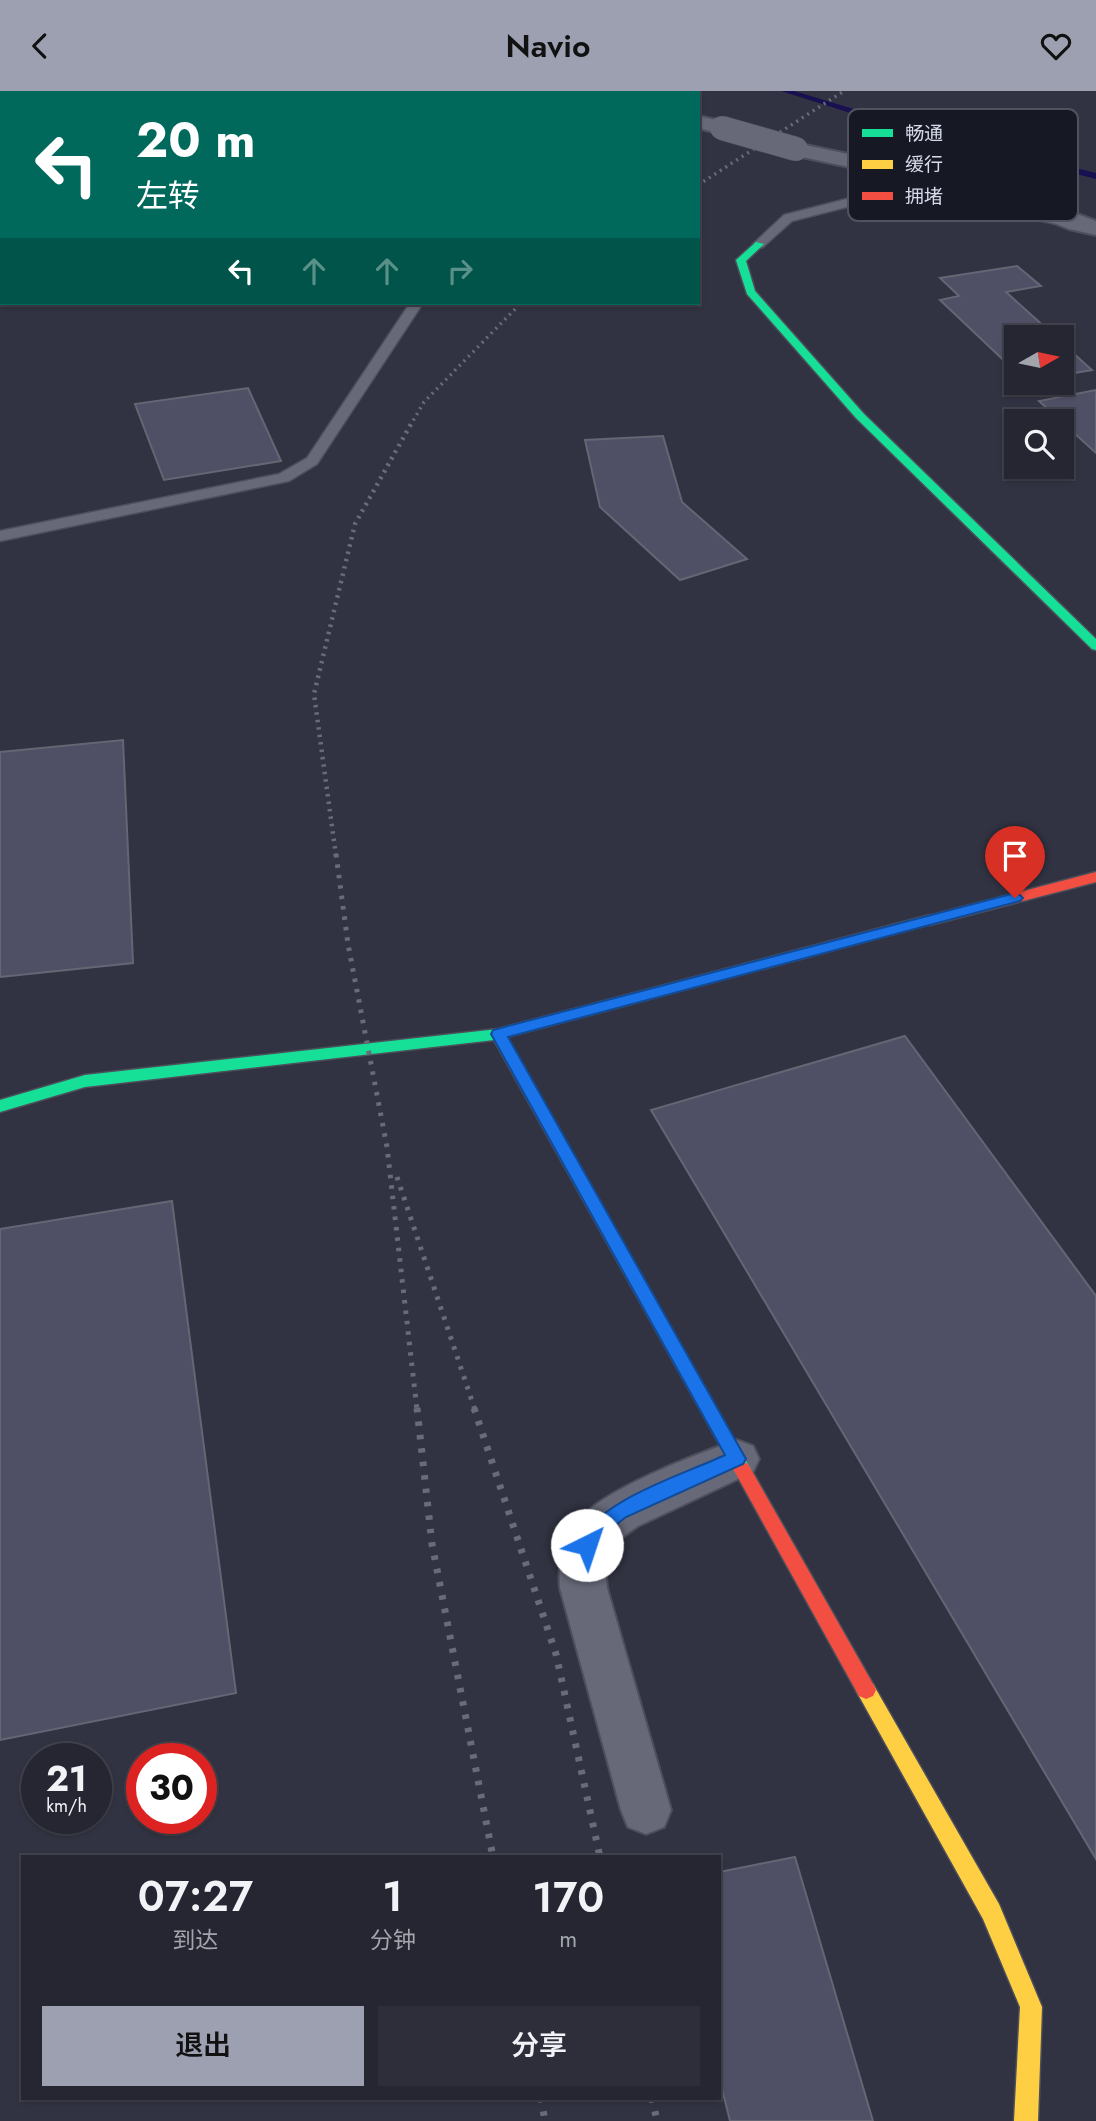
<!DOCTYPE html>
<html lang="zh">
<head>
<meta charset="utf-8">
<style>
	body { margin:0; font-family:Jost,"Noto Sans SC",sans-serif; background:#2d2e3a; color:#f1f3f6; height:100vh; display:flex; flex-direction:column; font-size:26px; white-space:nowrap }
	* { box-sizing:border-box; margin:0 }
	p { font-size:23px; color:#a3a5ac }
	.icon { flex:none; width:38px; height:38px; fill:none; stroke:currentColor; stroke-width:2; stroke-linecap:round; stroke-linejoin:round }
	.map { position:relative; flex:1; overflow:hidden }
	.sheet { position:absolute; left:21px; top:1764px; width:700px; height:245px; display:flex; flex-direction:column; background:#252632; border-radius:0px; box-shadow:0 2px 5px #0004,0 0 0 2px #42434d }
	.sheet>* { flex:none }
	.guide { position:absolute; left:0px; top:0px; width:700px; height:214px; box-shadow:0 2px 5px #0004,0 0 0 2px #42434d; background:#00695c; color:#fff; overflow:hidden }
	.needle { width:46px; rotate:81deg }
	.buttons { position:absolute; left:1004px; top:234px; display:grid; gap:14px }
	.buttons a { display:grid; place-items:center; width:70px; height:70px; border-radius:0px; background:#252632; box-shadow:0 2px 5px #0004,0 0 0 2px #42434d; font-size:35px }
	.speed { position:absolute; left:21px; top:1652px; display:flex; gap:14px; font-size:35px; font-weight:700; text-align:center }
	.speed>* { display:grid; place-content:center; width:91px; height:91px; border-radius:50%; background:#252632; box-shadow:0 2px 5px #0004,0 0 0 2px #42434d; line-height:1 }
	.speed small { font-size:18px; font-weight:400 }
	.speed .limit { border:10px solid #d22; background:#fff; color:#111 }
	.pin { position:absolute; display:grid; place-items:center; width:60px; height:60px; color:#fff; margin:-72px -30px; border-radius:50% 50% 50% 0; rotate:-45deg; box-shadow:0 0 7px #0007 }
	.pin .icon { rotate:45deg }
	.me { position:absolute; width:77px; margin:-38px; rotate:41deg; stroke-linejoin:round; filter:drop-shadow(0 0 5px #0008) }
	.turn { display:flex; align-items:center; gap:24px; height:147px; padding:0 21px; font-size:32px }
	.turn .icon { width:91px; height:91px; stroke-width:2.5 }
	.turn b { display:block; font-size:49px; line-height:60px }
	.lanes { display:flex; align-items:center; height:66px; padding:0 21px; background:#0003; justify-content:center; gap:35px; direction:ltr }
	.lanes .off { opacity:.35 }
	.eta { display:flex; justify-content:space-evenly; align-items:center; height:119px; text-align:center }
	.eta b { font-size:42px; font-weight:600; line-height:49px }
	.action { display:flex; gap:14px; margin-top:auto; padding:14px 21px }
	.action a { flex:1; height:80px; border-radius:0px; background:#9da0b0; color:#111; font-size:28px; font-weight:600; line-height:80px; text-align:center }
	.action a+a { background:#2d2e3a; color:#f1f3f6 }
	header { display:flex; justify-content:space-between; align-items:center; height:91px; padding:0 21px; background:#9da0b0; color:#111; font-size:32px; font-weight:600 }
	.map>svg:first-child { display:block }
	.lines { fill:none; stroke-linecap:round; stroke-linejoin:round }
	.stream { fill:#181050; fill-rule:evenodd }
	.building { fill:#4f5065; stroke:#646673; stroke-width:2 }
	.lane-casing { stroke:#4d4f5b; stroke-width:3 }
	.street-casing { stroke:#4d4f5b; stroke-width:4 }
	.fast-casing { stroke:#4d4f5b; stroke-width:3 }
	.slow-casing { stroke:#4d4f5b; stroke-width:3 }
	.jam-casing { stroke:#4d4f5b; stroke-width:3 }
	.lane { fill:#676979; fill-rule:evenodd }
	.street { fill:#676979; fill-rule:evenodd }
	.fast { fill:#16e098; fill-rule:evenodd }
	.slow { fill:#ffcf43; fill-rule:evenodd }
	.jam { fill:#f24e42; fill-rule:evenodd }
	.rail-far3 { stroke:#696b79; stroke-width:3.5; stroke-dasharray:2 4.5; stroke-linecap:butt }
	.rail-far2 { stroke:#696b79; stroke-width:4.5; stroke-dasharray:2.5 5; stroke-linecap:butt }
	.rail-far1 { stroke:#696b79; stroke-width:5; stroke-dasharray:3.5 7; stroke-linecap:butt }
	.rail { stroke:#696b79; stroke-width:7; stroke-dasharray:4.5 9; stroke-linecap:butt }
	.street-bridge-casing { stroke:#4d4f5b; stroke-width:25; stroke-linecap:butt }
	.street-bridge { stroke:#676979; stroke-width:24 }
	.route { fill:#1a73e8; stroke:#114b97; stroke-width:2 }
	.key { fill:#161823; stroke:#50525f; stroke-width:2 }
	.key-label { font-size:19px; fill:#d7daeb }
</style>
</head>
<body>
<header><svg class="icon" aria-label="back" viewBox="0 0 24 24"><path d="M15 5l-7 7 7 7"/></svg>Navio<svg class="icon" aria-label="heart" viewBox="0 0 24 24"><path d="M12 20l-8-8c-3-5 5-10 8-4 3-6 11-1 8 4z"/></svg></header>
<div class="map">
<svg width="1096" height="2030" viewBox="0 0 1096 2030">
	<rect width="100%" height="100%" fill="#313342"/>
	<g class="lines">
		<!-- stream -->
		<path class="stream" d="M781,0h13l113,34 189,48v6l-195,-50z"/>
	</g>
	<!-- building -->
	<path class="building" d="M1017,175l24,20 -35,6 51,46h-40v35l-77,-73 19,-4 -19,-18z
		M1062,252l30,27 -30,5z
		M248,297l33,73 -117,19 -29,-76z
		M1096,299v63l-57,-52z
		M663,345l19,66 65,57 -67,21 -80,-73 -15,-67z
		M123,649l10,223 -133,14v-225z
		M905,945l191,260v563l-445,-749z
		M172,1110l64,492 -236,47v-511z
		M795,1766l78,264h-143l-11,-44v-205z"/>
	<g class="lines">
		<defs>
			<path id="lane" d="M878,100h55l134,27 6,4 -6,4 -134,-27h-55l-86,22 -29,26 -4,1 -6,-4 31,-29z
				M410,212h13l-106,161 -28,17 -289,60v-10l279,-57 28,-16z"/>
			<path id="street" d="M698,25l32,7 3,5 -3,5 -8,1 -24,-6z
				M796,52l208,44 92,34v14l-27,-6 -79,-32 -202,-43 -3,-5 3,-5z
				M737,1349l16,6 6,13 -6,13 -115,54c-28,19 -35,27 -31,62l64,222 -7,17 -18,7 -18,-7 -7,-17 -61,-222c-2,-25 2,-47 18,-67 25,-32 119,-67 159,-81z"/>
			<path id="fast" d="M756,151l8,2 -18,17 9,30 109,123 232,225v11l-4,-1 -236,-231 -109,-124 -11,-34z
				M930,824l7,5 -2,3 -428,114 241,427 3,5 -3,5 -6,3 -6,-3 -242,-434 -409,47 -85,25v-12l85,-25 413,-46z"/>
			<path id="slow" d="M866,1590l7,3 126,220 43,103 -4,114h-24l6,-114 -37,-88 -124,-223 -3,-6 3,-6z"/>
			<path id="jam" d="M1096,781v10l-166,43 -7,-5 2,-3z
				M742,1370l6,3 125,220 3,6 -3,6 -7,3 -7,-3 -123,-222 -3,-5 3,-5z"/>
		</defs>
		<!-- lane casing -->
		<use href="#lane" class="lane-casing"/>
		<!-- street casing -->
		<use href="#street" class="street-casing"/>
		<!-- fast casing -->
		<use href="#fast" class="fast-casing"/>
		<!-- slow casing -->
		<use href="#slow" class="slow-casing"/>
		<!-- jam casing -->
		<use href="#jam" class="jam-casing"/>
		<!-- lane -->
		<use href="#lane" class="lane"/>
		<!-- street -->
		<use href="#street" class="street"/>
		<!-- fast -->
		<use href="#fast" class="fast"/>
		<!-- slow -->
		<use href="#slow" class="slow"/>
		<!-- jam -->
		<use href="#jam" class="jam"/>
		<!-- rail-far3 -->
		<path class="rail-far3" d="M698,94l146,-94
			M410,335l14,-24 97,-99"/>
		<!-- rail-far2 -->
		<path class="rail-far2" d="M336,765l-22,-162 41,-170 56,-100"/>
		<!-- rail-far1 -->
		<path class="rail-far1" d="M336,763l12,90 39,203 30,263
			M397,1086l78,233"/>
		<!-- rail -->
		<path class="rail" d="M417,1317l15,136 61,313
			M474,1317l82,246 44,203
			M541,2007l4,23
			M652,2007l5,23"/>
		<defs>
			<path id="street-bridge" d="M722,37l74,21"/>
		</defs>
		<!-- street-bridge casing -->
		<use href="#street-bridge" class="street-bridge-casing"/>
		<!-- street-bridge -->
		<use href="#street-bridge" class="street-bridge"/>
	</g>
	<!-- route -->
	<path class="route" d="M1015,802l5,2 3,3 -3,3 -512,136 238,422 -3,5 -117,53 -19,15 -14,19 -6,2 -7,-2 -3,-6c22,-46 103,-69 148,-90l-234,-421 2,-4z"/>
	<!-- legend -->
	<rect x="848" y="18" width="230" height="112" rx="10" class="key"/>
	<rect x="862" y="38" width="31" height="8" fill="#16e098"/>
	<rect x="862" y="69" width="31" height="9" fill="#ffcf43"/>
	<rect x="862" y="101" width="31" height="8" fill="#f24e42"/>
	<g class="key-label">
		<text x="905" y="49">畅通</text>
		<text x="905" y="80">缓行</text>
		<text x="905" y="112">拥堵</text>
	</g>
</svg>
<div class="buttons">
<a><svg class="needle" viewBox="-14 -14 28 28"><path d="M0-13l5 13h-10z" fill="#e53935"/><path d="M0 13l5-13h-10z" fill="#a3a5ac"/></svg></a>
<a><svg class="icon" aria-label="search" viewBox="0 0 24 24"><circle cx="10" cy="10" r="6"/><path d="M15 15l6 6"/></svg></a>
</div>
<div class="speed"><div>21<small>km/h</small></div><div class="limit">30</div></div>
<div class="pin" style="left:1015px;top:807px;background:#d93025"><svg class="icon" aria-label="arrive" viewBox="0 0 24 24"><path d="M6 21V4h12l-3 4 3 4H6"/></svg></div>
<svg class="me" style="left:587px;top:1454px" viewBox="-20 -20 40 40"><circle r="19" fill="#fff"/><path d="M0-13L10 11 0 6-10 11z" fill="#1a73e8"/></svg>
<div class="guide">
<div class="turn"><svg class="icon" aria-label="left" viewBox="0 0 24 24"><path d="M17 20v-9H6M10 6l-5 5 5 5"/></svg><div><b>20 m</b>左转</div></div>
<div class="lanes"><svg class="icon" aria-label="left" viewBox="0 0 24 24"><path d="M17 20v-9H6M10 6l-5 5 5 5"/></svg><svg class="icon off" aria-label="ahead" viewBox="0 0 24 24"><path d="M12 20V5M6 11l6-6 6 6"/></svg><svg class="icon off" aria-label="ahead" viewBox="0 0 24 24"><path d="M12 20V5M6 11l6-6 6 6"/></svg><svg class="icon off" aria-label="right" viewBox="0 0 24 24"><path d="M7 20v-9h11M14 6l5 5-5 5"/></svg></div>
</div>
<section class="sheet">
<div class="eta">
<div><b>07:27</b><p>到达</p></div>
<div><b>1</b><p>分钟</p></div>
<div><b>170</b><p>m</p></div>
</div>
<div class="action"><a>退出</a><a>分享</a></div>
</section>
</div>
</body>
</html>
